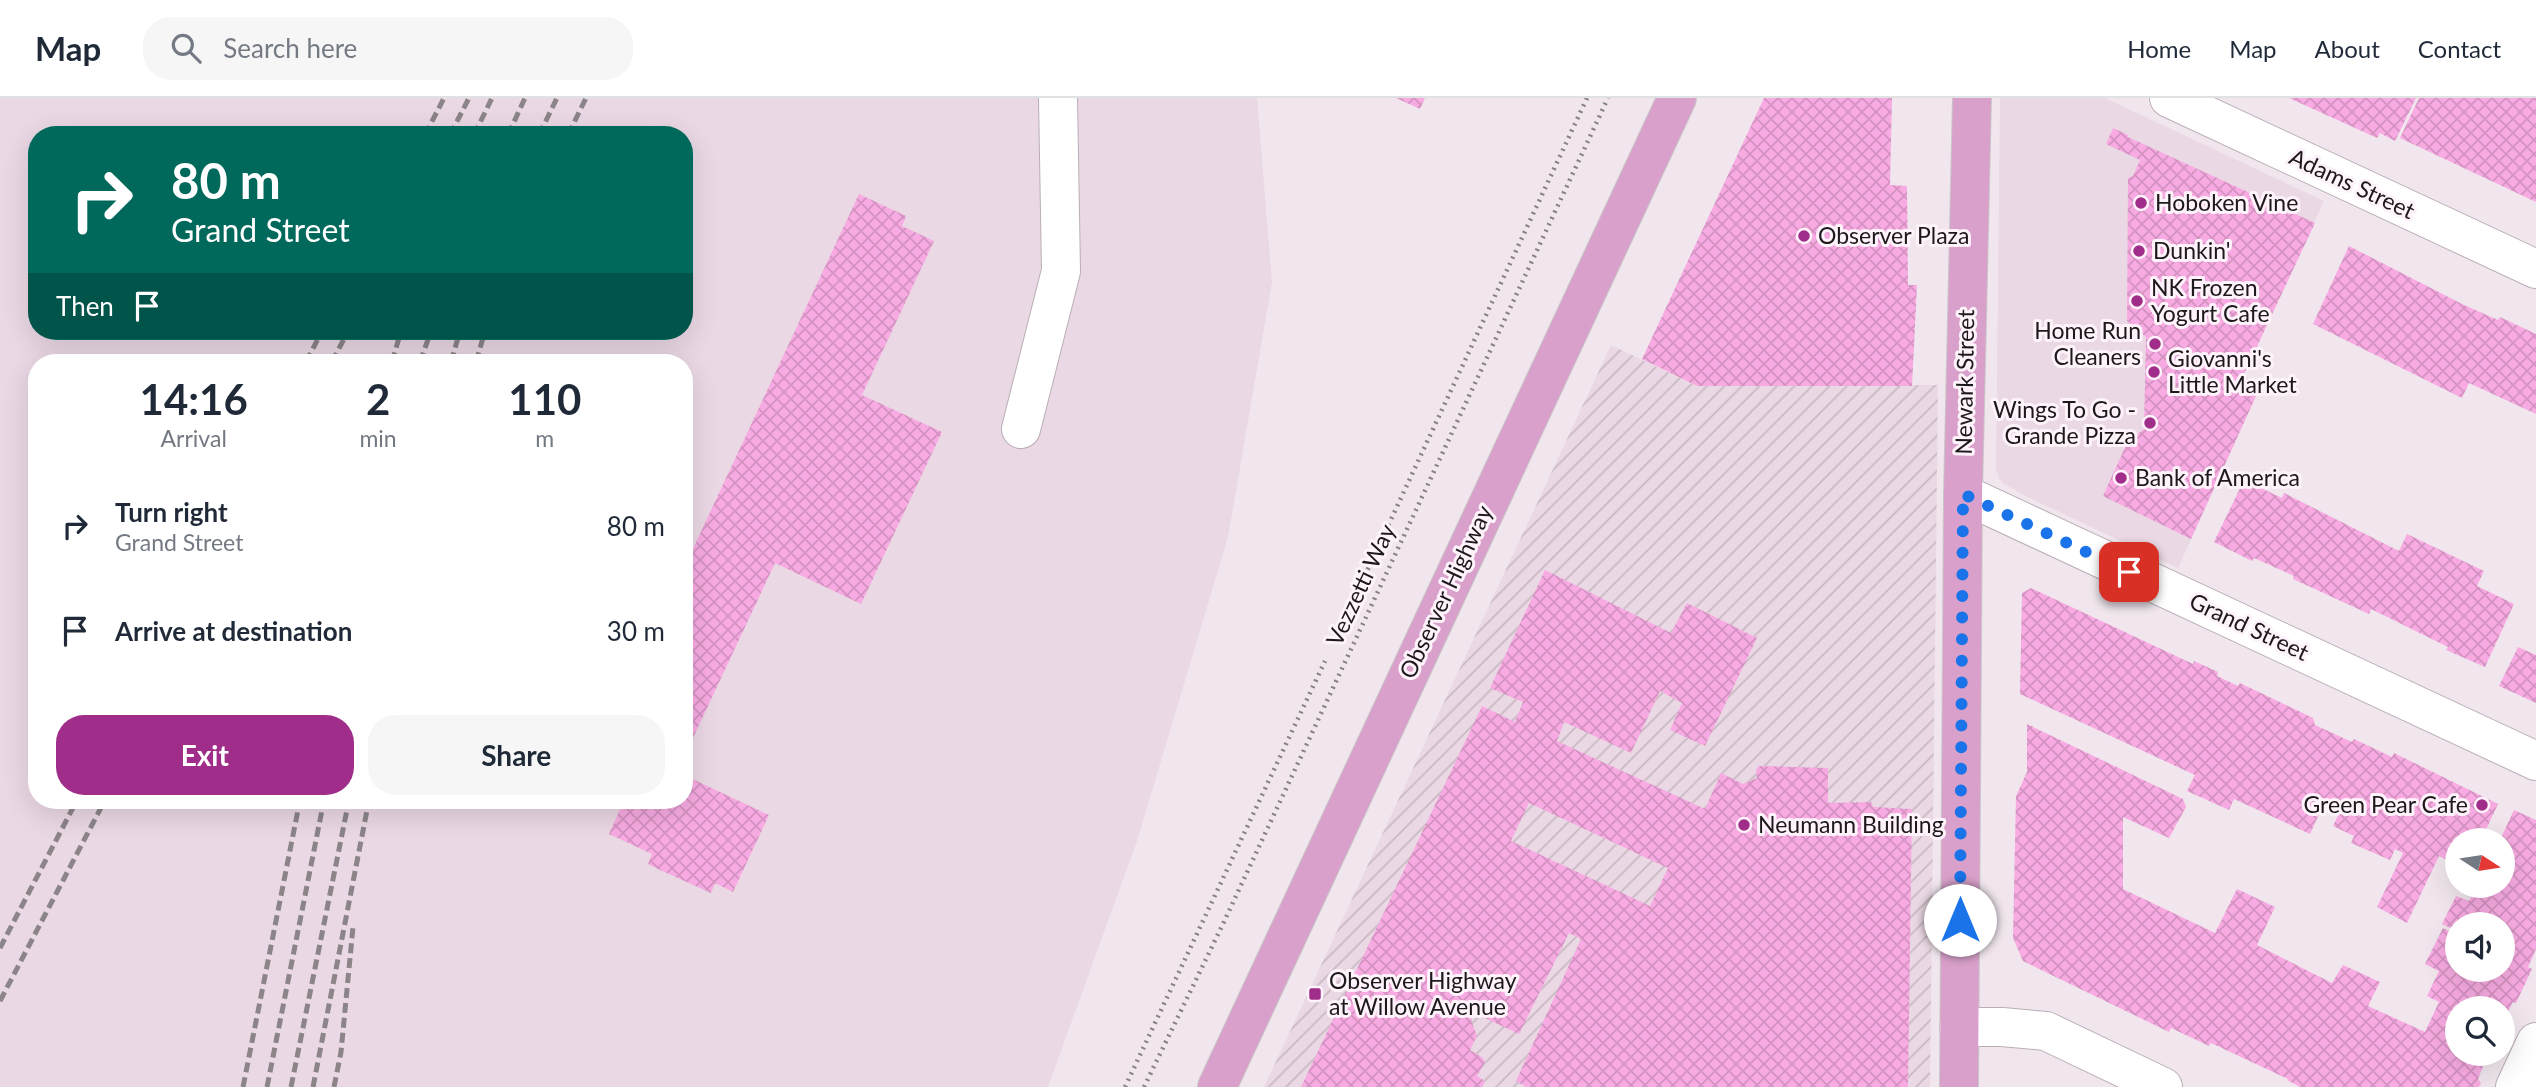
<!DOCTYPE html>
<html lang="en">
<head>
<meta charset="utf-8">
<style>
	body { margin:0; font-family:Lato,sans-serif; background:#f6f6f7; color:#1f2937; height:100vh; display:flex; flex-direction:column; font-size:26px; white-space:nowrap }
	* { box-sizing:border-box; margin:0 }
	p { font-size:23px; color:#747a83 }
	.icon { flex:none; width:38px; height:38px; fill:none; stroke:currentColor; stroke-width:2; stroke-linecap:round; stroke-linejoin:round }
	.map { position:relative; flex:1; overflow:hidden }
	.panel { position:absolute; left:28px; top:256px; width:665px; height:455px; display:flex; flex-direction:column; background:#fff; border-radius:28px; box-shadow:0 7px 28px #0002 }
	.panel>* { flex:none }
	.hud { position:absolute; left:28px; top:28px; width:665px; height:214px; border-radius:28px; box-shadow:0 7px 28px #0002; background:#00695c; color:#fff; overflow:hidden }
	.needle { width:46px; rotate:102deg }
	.tools { position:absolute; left:2445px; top:730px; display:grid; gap:14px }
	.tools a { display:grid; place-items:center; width:70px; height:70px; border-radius:50%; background:#fff; box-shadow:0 7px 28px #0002; font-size:35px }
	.pin { position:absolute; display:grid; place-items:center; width:60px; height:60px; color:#fff; margin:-30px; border-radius:14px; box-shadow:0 4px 10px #0006 }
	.me { position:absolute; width:77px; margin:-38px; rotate:0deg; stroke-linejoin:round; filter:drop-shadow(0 0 5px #0008) }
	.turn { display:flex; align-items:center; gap:24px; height:147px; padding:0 28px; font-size:32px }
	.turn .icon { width:91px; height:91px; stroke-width:2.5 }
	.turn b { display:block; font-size:49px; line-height:60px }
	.then { display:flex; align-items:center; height:66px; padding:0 28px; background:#0003; gap:14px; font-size:26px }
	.eta { display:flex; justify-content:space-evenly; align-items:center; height:119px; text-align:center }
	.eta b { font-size:42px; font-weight:700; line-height:49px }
	.primary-button { display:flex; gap:14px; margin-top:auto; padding:14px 28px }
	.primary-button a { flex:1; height:80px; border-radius:28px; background:#a02d89; color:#fff; font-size:28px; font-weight:700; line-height:80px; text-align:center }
	.primary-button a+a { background:#f6f6f7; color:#1f2937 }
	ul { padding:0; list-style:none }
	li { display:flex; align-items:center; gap:21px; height:105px; padding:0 28px }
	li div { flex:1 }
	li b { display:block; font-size:26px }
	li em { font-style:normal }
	header { display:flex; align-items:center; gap:42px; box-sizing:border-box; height:98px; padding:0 35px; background:#fff; border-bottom:2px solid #e0e1e3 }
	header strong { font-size:33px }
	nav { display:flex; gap:38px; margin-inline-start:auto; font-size:24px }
	.search { width:490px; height:63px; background:#f6f6f7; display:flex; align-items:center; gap:18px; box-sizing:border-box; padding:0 24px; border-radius:28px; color:#747a83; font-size:26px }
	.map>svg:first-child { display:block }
	.built { fill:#ead8e4; fill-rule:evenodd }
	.industrial { fill:url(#industrial-furrows) }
	.building { fill:url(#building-cross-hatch); fill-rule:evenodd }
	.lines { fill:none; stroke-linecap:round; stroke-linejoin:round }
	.minor-casing { stroke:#baafb6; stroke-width:40 }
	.major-casing { stroke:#c9c8c8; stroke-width:40 }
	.path { stroke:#888086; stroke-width:4.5; stroke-dasharray:2 5; stroke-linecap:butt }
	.minor { stroke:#fff; stroke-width:38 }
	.major { stroke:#d8a0ca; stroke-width:38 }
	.rail { stroke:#8b8489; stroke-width:5; stroke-dasharray:10 5; stroke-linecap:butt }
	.route { stroke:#1a73e8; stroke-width:12; stroke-dasharray:0 21.6 }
	.poi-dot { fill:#a02d89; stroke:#fff3fb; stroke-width:2.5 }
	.labels { text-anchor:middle; stroke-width:6; stroke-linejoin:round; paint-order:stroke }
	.street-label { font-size:23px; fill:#1c181b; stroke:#fff3fb }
	.poi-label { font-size:23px; fill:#1c181b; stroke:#fff3fb; text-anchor:start }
</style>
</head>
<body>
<header>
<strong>Map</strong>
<div class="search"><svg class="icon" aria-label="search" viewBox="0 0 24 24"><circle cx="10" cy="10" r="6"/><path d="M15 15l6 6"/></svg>Search here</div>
<nav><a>Home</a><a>Map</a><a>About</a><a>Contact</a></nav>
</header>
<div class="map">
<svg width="2536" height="989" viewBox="0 0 2536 989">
	<defs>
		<pattern id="industrial-furrows" width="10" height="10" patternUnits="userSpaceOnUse" patternTransform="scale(1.75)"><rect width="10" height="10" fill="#ead8e4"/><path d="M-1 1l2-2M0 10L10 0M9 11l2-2" fill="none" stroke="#c8b9c3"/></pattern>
		<pattern id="building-cross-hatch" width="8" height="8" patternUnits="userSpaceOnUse" patternTransform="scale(1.75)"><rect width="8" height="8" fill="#f8abe2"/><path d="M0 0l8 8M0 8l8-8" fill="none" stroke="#d492c1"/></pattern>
	</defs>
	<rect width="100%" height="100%" fill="#f1e6ee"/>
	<!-- built -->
	<path class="built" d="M0,0h1257l15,184 -44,255 -91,304 -89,246h-1048zM37,37h647v196h-647zM37,264h647v438h-647z
		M2000,0h105l219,103 -81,175 18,9 -83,183 -148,-70 -26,-14 -5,-6 -3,-9z"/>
	<!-- industrial -->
	<path class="industrial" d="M1611,247l86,41 241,-1 -8,702h-666z"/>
	<!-- building -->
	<path class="building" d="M1396,0h29l-5,11z
		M1764,0h128l-2,87 17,1 1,99h9l-5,101h-215l-55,-27z
		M2289,0h127l-21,43 -15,-8 -3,5z
		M2419,0h117v104l-136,-64z
		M2113,30l15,7v2l187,86 -72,153 18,9 -70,154 -88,-43 24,-53 17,-14 2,-92 -19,-16 1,-143 5,-2 7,-16 -34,-16z
		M859,96l47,22 -4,10 32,15 -72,154 80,37 -81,172 -86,-41 -91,194v-189z
		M2349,148l115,59 34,15 2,-3 36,17v80l-67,-31 -7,15 -149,-74z
		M2244,382l38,18 2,-5 115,58 8,-17 77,37 -7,15 37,18 -29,63 -39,-17 2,-3 -77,-38 -2,5 -76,-35 1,-3 -40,-18 -2,3 -38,-19z
		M1545,472l126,63 16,-30 70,35 -52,108 -35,-16 12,-27 -22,-12 -29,62 -67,-31 -7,19 148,68 16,-36 22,11 14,-6 -1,-8 3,-4 69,2v35l43,-1 2,5 39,2 -4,278h-382l-10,-6 65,-142 -12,-6 -50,101 -45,-21 -3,7 6,16 -7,14 13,8 2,4 -8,14 8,5 -3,6h-181l181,-381 33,16 8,-20 -33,-14zM1529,705l139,65 -18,38 -139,-65z
		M2031,490l162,76 1,-3 24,11 -1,4 21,10 2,-3 73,35 2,7 37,17 2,-3 38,18 2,-4 104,51 -17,36h-24v25l-18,-9 -32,67 -30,-16 26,-54 -8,-4 -5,11 -39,-17 3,-7 -21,-10 9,-19 -16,-8 -16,35 -76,-35 -5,11 -42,-19 8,-16 -175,-81 2,-101z
		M2518,549l18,8v48l-37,-17z
		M2027,626l156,75 3,8 -17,31 -46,-21v72l92,44 22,-44 38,18 -18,38 75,38 11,-18 37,17 -12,24 57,26 14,-30 -12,-6 12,-25 -14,-7 18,-36 14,7v35h45v-46h-45v7l-15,-7 14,-28 13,5 8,-15h25v-13l5,-8 -5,-2v-23h-2l14,-30 22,10v129l-8,18 4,2 -16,34 -3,-1 -11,21v-15h-45v46h31l-10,25 3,4 -2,4h-179l-13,-7 1,-1 -77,-36 -2,3 -38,-18 -2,4 -146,-71 -10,-23 3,-142 11,-24z
		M684,677l85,40 -36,77 -18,-9 -4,10 -51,-23 -12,-6 4,-10 -43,-20 15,-34h60z"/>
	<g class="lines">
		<defs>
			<path id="minor" d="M2169,0l367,171
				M1021,331l40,-158 -3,-173
				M1963,396l573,267
				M1959,929h43l44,4 117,56
				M2515,989l21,-45"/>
			<path id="major" d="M1217,989l460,-989
				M1959,989l4,-593 9,-396"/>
		</defs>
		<!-- minor casing -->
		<use href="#minor" class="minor-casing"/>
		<!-- major casing -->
		<use href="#major" class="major-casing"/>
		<!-- path -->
		<path class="path" d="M1347,516l240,-516
			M1125,989l200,-426
			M1144,989l78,-161 386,-828"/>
		<!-- minor -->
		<use href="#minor" class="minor"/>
		<!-- major -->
		<use href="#major" class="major"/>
		<!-- rail -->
		<path class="rail" d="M425,37l19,-37
			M450,37l19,-37
			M474,37l18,-37
			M508,37l17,-37
			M539,37l18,-37
			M568,37l18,-37
			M306,264l16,-31
			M332,264l16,-31
			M392,264l9,-31
			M420,264l11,-31
			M451,264l9,-31
			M476,264l9,-31
			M0,850l77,-148
			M0,903l105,-201
			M243,989l57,-287
			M267,989l57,-287
			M291,989l58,-287
			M313,989l56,-287
			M334,989l7,-35 12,-125"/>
	</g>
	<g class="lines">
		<!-- route -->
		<path class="route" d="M1960,822l3,-426 166,78"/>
	</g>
	<!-- markers -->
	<g class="poi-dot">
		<circle cx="2141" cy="105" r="7"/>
		<circle cx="1804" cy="138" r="7"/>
		<circle cx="2139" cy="153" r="7"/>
		<circle cx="2137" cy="203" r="7"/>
		<circle cx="2155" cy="246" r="7"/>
		<circle cx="2154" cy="274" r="7"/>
		<circle cx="2150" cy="325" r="7"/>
		<circle cx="2121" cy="380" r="7"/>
		<circle cx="2482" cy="707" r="7"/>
		<circle cx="1744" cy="727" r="7"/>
		<rect x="1308" y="889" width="14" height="14" rx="3.5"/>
	</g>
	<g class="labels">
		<!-- street labels -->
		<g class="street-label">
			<text transform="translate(2352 86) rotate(25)" y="8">Adams Street</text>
			<text transform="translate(1965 284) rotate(-89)" y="8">Newark Street</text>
			<text transform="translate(1361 487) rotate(-65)" y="8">Vezzetti Way</text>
			<text transform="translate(1446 494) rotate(-65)" y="8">Observer Highway</text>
			<text transform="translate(2249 529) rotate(25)" y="8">Grand Street</text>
		</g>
		<!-- poi labels -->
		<g class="poi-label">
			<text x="2155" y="113">Hoboken Vine</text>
			<text x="1818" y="146">Observer Plaza</text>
			<text x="2153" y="161">Dunkin'</text>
			<text x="2151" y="198">NK Frozen<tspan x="2151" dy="26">Yogurt Cafe</tspan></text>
			<text x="2141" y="241" text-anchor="end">Home Run<tspan x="2141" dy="26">Cleaners</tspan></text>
			<text x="2168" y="269">Giovanni's<tspan x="2168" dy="26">Little Market</tspan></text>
			<text x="2136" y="320" text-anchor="end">Wings To Go -<tspan x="2136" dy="26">Grande Pizza</tspan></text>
			<text x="2135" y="388">Bank of America</text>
			<text x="2468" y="715" text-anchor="end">Green Pear Cafe</text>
			<text x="1758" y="735">Neumann Building</text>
			<text x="1329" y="891">Observer Highway<tspan x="1329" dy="26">at Willow Avenue</tspan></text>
		</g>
	</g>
</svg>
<div class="tools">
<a><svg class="needle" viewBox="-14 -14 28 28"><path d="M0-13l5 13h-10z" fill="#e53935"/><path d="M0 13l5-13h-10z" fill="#747a83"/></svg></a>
<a><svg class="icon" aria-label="sound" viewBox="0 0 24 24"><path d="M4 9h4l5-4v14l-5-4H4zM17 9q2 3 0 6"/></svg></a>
<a><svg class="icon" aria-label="search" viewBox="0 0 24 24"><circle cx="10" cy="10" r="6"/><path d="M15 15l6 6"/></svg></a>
</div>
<div class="pin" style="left:2129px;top:474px;background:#d93025"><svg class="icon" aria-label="arrive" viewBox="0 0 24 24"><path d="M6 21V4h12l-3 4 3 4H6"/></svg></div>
<svg class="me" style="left:1960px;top:822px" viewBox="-20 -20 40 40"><circle r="19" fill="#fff"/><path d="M0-13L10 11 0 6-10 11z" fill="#1a73e8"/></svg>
<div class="hud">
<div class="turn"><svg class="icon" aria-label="right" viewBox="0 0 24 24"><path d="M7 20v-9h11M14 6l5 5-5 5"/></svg><div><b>80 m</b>Grand Street</div></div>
<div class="then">Then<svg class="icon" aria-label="arrive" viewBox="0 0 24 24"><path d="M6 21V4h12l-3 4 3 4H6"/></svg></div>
</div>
<section class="panel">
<div class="eta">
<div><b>14:16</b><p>Arrival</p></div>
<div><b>2</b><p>min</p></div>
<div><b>110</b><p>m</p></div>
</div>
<ul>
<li><svg class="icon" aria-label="right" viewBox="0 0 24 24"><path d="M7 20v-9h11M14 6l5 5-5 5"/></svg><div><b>Turn right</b><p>Grand Street</p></div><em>80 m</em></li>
<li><svg class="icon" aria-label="arrive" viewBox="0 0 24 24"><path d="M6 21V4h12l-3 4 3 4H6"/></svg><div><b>Arrive at destination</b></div><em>30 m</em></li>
</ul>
<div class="primary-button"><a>Exit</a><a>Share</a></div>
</section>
</div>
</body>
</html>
